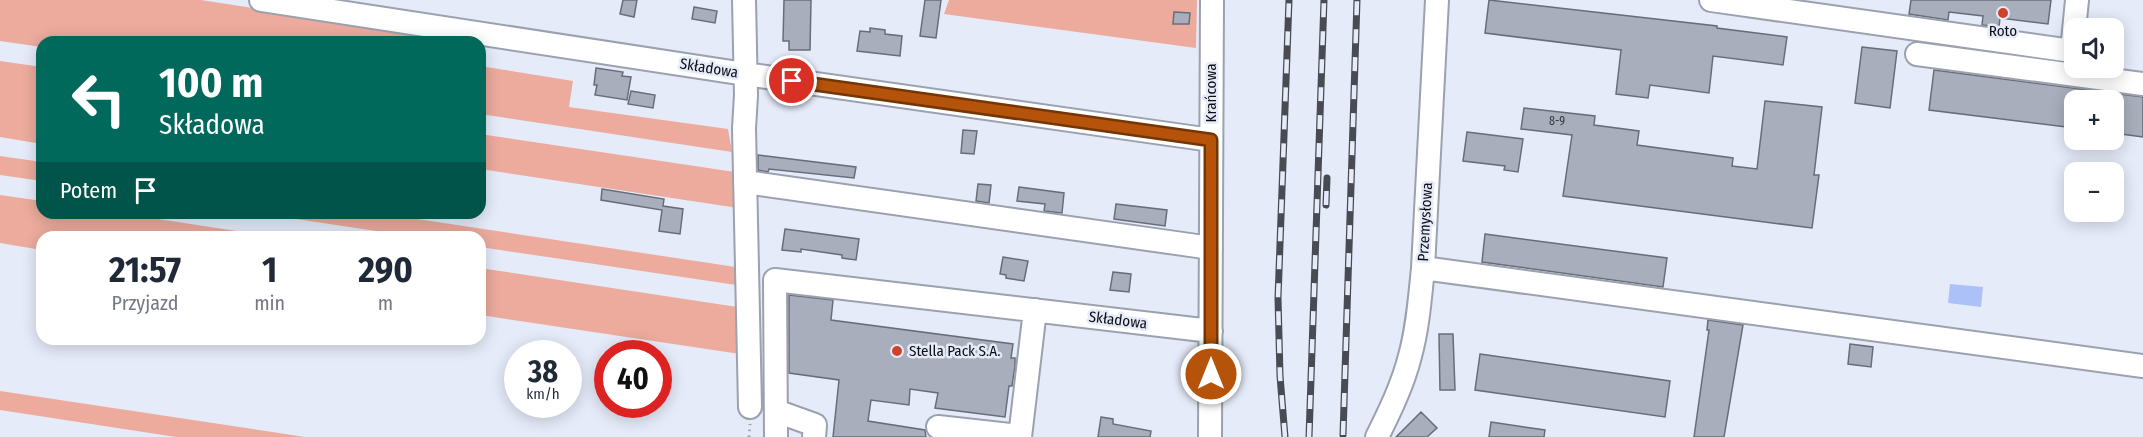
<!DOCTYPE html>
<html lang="pl">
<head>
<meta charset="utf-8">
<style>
	body { margin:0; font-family:"Fira Sans Condensed",sans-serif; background:#f2f2f3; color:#1f2937; height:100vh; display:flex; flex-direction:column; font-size:22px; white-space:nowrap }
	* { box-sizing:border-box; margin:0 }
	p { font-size:20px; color:#747a83 }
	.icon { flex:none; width:33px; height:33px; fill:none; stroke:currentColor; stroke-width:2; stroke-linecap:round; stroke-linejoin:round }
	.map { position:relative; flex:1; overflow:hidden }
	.details { position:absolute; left:36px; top:231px; width:450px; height:114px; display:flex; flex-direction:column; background:#fff; border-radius:18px; box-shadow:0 3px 15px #0003 }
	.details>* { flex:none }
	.hud { position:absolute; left:36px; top:36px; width:450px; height:183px; border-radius:18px; box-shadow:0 3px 15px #0003; background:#00695c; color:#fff; overflow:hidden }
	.controls { position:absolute; left:2064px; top:18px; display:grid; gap:12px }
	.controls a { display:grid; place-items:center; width:60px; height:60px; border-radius:12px; background:#fff; box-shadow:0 3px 15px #0003; font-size:30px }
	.speed { position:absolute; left:504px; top:340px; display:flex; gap:12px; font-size:30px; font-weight:700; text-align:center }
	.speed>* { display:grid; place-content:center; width:78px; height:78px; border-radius:50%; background:#fff; box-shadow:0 3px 15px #0003; line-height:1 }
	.speed small { font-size:15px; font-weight:400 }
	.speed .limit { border:9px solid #d22; background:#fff; color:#111 }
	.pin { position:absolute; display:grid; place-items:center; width:51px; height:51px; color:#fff; margin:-26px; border:3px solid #fff; border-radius:50%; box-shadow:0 2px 6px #0007 }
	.me { position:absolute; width:66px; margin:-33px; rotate:0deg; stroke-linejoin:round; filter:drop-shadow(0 0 4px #0008) }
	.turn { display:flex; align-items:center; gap:21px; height:126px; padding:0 24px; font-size:27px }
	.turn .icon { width:78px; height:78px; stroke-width:2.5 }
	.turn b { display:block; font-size:42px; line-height:51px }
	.then { display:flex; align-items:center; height:57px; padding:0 24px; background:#0003; gap:12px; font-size:22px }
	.eta { display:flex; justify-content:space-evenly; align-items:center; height:102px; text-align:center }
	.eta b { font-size:36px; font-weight:700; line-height:42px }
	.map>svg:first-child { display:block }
	.green { fill:#ecab9d }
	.water { fill:#acc1f8 }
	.building { fill:#a8aebb; stroke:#686d7a; stroke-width:1.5 }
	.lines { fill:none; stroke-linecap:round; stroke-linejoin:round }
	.minor-casing { stroke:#9ba1ae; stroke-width:26 }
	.path { stroke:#9ea2ad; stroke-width:3; stroke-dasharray:1.5 4.5; stroke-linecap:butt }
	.minor { stroke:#fff; stroke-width:22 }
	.rail-casing { stroke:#494b53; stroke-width:7 }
	.rail { stroke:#e5ebf9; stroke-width:4.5; stroke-dasharray:14; stroke-linecap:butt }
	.route-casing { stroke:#753606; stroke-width:15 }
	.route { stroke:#b45309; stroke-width:10 }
	.poi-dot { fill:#ce4329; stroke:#e5ebf9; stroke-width:2 }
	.labels { text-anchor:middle; stroke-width:5; stroke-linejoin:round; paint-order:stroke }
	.number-label { font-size:12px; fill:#34373e }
	.poi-label { font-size:15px; fill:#0e0f14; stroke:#e5ebf9 }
	.street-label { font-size:15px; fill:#0e0f14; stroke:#e5ebf9 }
</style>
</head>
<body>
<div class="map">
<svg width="2143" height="437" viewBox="0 0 2143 437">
	<rect width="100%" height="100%" fill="#e5ebf9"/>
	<!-- green -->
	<path class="green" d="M0,0h201l260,40 1,2h-420v5l-42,-6z
		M949,0h248l-1,48 -252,-34z
		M0,61l42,6v77l-42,-7z
		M480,66l93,15 -4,26 159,22 4,23 -252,-38z
		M480,134l255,38 3,36 -258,-39z
		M0,156l42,6v19l-42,-6z
		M0,195l42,6v12h77l157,24h-234v13l-42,-7z
		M256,213h122l364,55 1,18 -263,-39v-10h-64z
		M480,268l264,40 -4,46 -260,-39z
		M0,391l305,46h-129l-176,-27z"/>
	<!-- water -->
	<path class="water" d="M1950,284l33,3 -2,20 -33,-4z"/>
	<!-- building -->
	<path class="building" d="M623,0h14l-3,17 -14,-3z
		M784,0h27l-1,50h-21v-9h-6z
		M925,0h16l-5,38 -16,-2z
		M1489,0l228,26v2l70,9 -4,28 -70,-9 -4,37 -59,-8 -2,13 -32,-4 5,-44 -136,-17z
		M1911,0h140l-3,24 -48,-6 -1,9 -17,-2 1,-9 -34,-4 -1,8 -39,-6z
		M694,7l23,4 -2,12 -23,-4z
		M1174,12l16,1 -1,11h-16z
		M870,28l15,2v4l17,2 -2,20 -43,-5 3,-20 10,1z
		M1862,47l35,4 -7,57 -35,-5z
		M596,68l27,4 -1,4 9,1 -4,23 -32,-5 2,-10h-3z
		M1934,70l209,27v40l-29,-4v-33h-40v28l-145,-18z
		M631,91l24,4 -2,13 -25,-4z
		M1765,101l57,6 -8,68h5l-7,53 -249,-32 9,-61 -51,-6 3,-21 71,8 -1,9 45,6 -2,14 96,13 -1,8 25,3z
		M963,130l14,1 -3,23 -13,-1z
		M1467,132l56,7 -5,33 -14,-2 1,-4 -42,-5z
		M758,155l98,12 -2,11 -85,-9 -1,3 -10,-2z
		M978,184l13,1 -2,18 -13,-2z
		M1019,187l45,6 -2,20 -18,-2 1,-7 -28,-3z
		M602,189l62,10 -1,7 20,3 -3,25 -21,-3 3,-21 -61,-10z
		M1116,204l51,6 -2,16 -51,-7z
		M785,229l74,10 -3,21 -14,-2v-3l-41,-6v3l-19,-2z
		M1485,234l182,24 -4,29 -181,-25z
		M1003,257l25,4 -4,20 -18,-3v-3l-6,-1z
		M1113,272l18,2 -2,18 -19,-2z
		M789,295l44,5 -2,20 182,24 -2,14h4v8l-3,20h-3l-4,31 -70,-9 3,-15 -28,-4 -1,16 -38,-5 -3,21 57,9 1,7h-93l6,-57 -50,-7z
		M1708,320l35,5 -19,112h-30l15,-107h-2z
		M1439,334h14l2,56h-15z
		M1850,344l23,3 -2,20 -23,-3z
		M1480,354l190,27 -5,36 -190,-27z
		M1421,412l16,16 -10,9h-31z
		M1101,417l12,2v5l38,7 -1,6h-52z
		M1491,422l54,8 -1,7h-55z"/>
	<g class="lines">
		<defs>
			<path id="minor" d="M261,0l484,74 466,66
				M744,0l2,95 -2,33 6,279
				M1711,0l361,51 5,-51
				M1917,54l226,30
				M745,182l466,66
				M1423,268l720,98
				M776,411l39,14 -1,12
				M938,427l82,9
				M776,437l-1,-157 436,51
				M1020,437l15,-127
				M1210,437l2,-437
				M1377,437c13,-26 26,-53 33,-81 8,-29 10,-59 13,-88l14,-268"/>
		</defs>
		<!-- minor casing -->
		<use href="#minor" class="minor-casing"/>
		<!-- path -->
		<path class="path" d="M749,437l1,-13"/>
		<!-- minor -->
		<use href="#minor" class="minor"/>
		<defs>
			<path id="rail" d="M1326,205l1,-27
				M1343,435l14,-435
				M1285,437l-5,-61 -2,-78 11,-298
				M1309,437l15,-437"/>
		</defs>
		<!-- rail casing -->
		<use href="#rail" class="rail-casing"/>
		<!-- rail -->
		<use href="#rail" class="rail"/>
	</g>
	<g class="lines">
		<defs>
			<path id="route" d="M792,81l419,59v234"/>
		</defs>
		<!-- route casing -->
		<use href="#route" class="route-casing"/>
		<!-- route -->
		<use href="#route" class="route"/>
	</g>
	<!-- markers -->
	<g class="poi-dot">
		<circle cx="2003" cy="13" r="6"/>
		<circle cx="897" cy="351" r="6"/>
	</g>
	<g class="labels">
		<!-- number labels -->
		<g class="number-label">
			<text x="1557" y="125">8-9</text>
		</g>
		<!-- poi labels -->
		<g class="poi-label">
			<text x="2003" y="36">Roto</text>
			<text x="909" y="356" text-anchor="start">Stella Pack S.A.</text>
		</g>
		<!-- street labels -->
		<g class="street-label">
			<text transform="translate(709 68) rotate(9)" y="5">Składowa</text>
			<text transform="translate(1211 93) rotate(-90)" y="5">Krańcowa</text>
			<text transform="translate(1425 222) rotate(-87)" y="5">Przemysłowa</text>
			<text transform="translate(1118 320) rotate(7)" y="5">Składowa</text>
		</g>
	</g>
</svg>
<div class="controls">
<a><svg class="icon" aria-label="sound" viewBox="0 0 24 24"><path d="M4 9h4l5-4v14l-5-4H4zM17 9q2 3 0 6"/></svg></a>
<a>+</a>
<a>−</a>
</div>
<div class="speed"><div>38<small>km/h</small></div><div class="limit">40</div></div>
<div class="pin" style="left:792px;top:81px;background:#d93025"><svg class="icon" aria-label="arrive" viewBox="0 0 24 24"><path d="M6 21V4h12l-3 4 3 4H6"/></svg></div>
<svg class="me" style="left:1211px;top:374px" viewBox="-20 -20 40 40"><circle r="17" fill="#b45309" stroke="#fff" stroke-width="3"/><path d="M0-11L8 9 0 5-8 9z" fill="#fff"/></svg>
<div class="hud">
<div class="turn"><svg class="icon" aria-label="left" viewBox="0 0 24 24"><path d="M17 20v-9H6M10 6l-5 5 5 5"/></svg><div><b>100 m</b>Składowa</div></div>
<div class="then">Potem<svg class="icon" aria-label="arrive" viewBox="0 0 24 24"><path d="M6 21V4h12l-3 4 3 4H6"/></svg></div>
</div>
<section class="details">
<div class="eta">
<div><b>21:57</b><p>Przyjazd</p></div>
<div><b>1</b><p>min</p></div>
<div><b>290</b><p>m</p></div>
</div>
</section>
</div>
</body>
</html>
